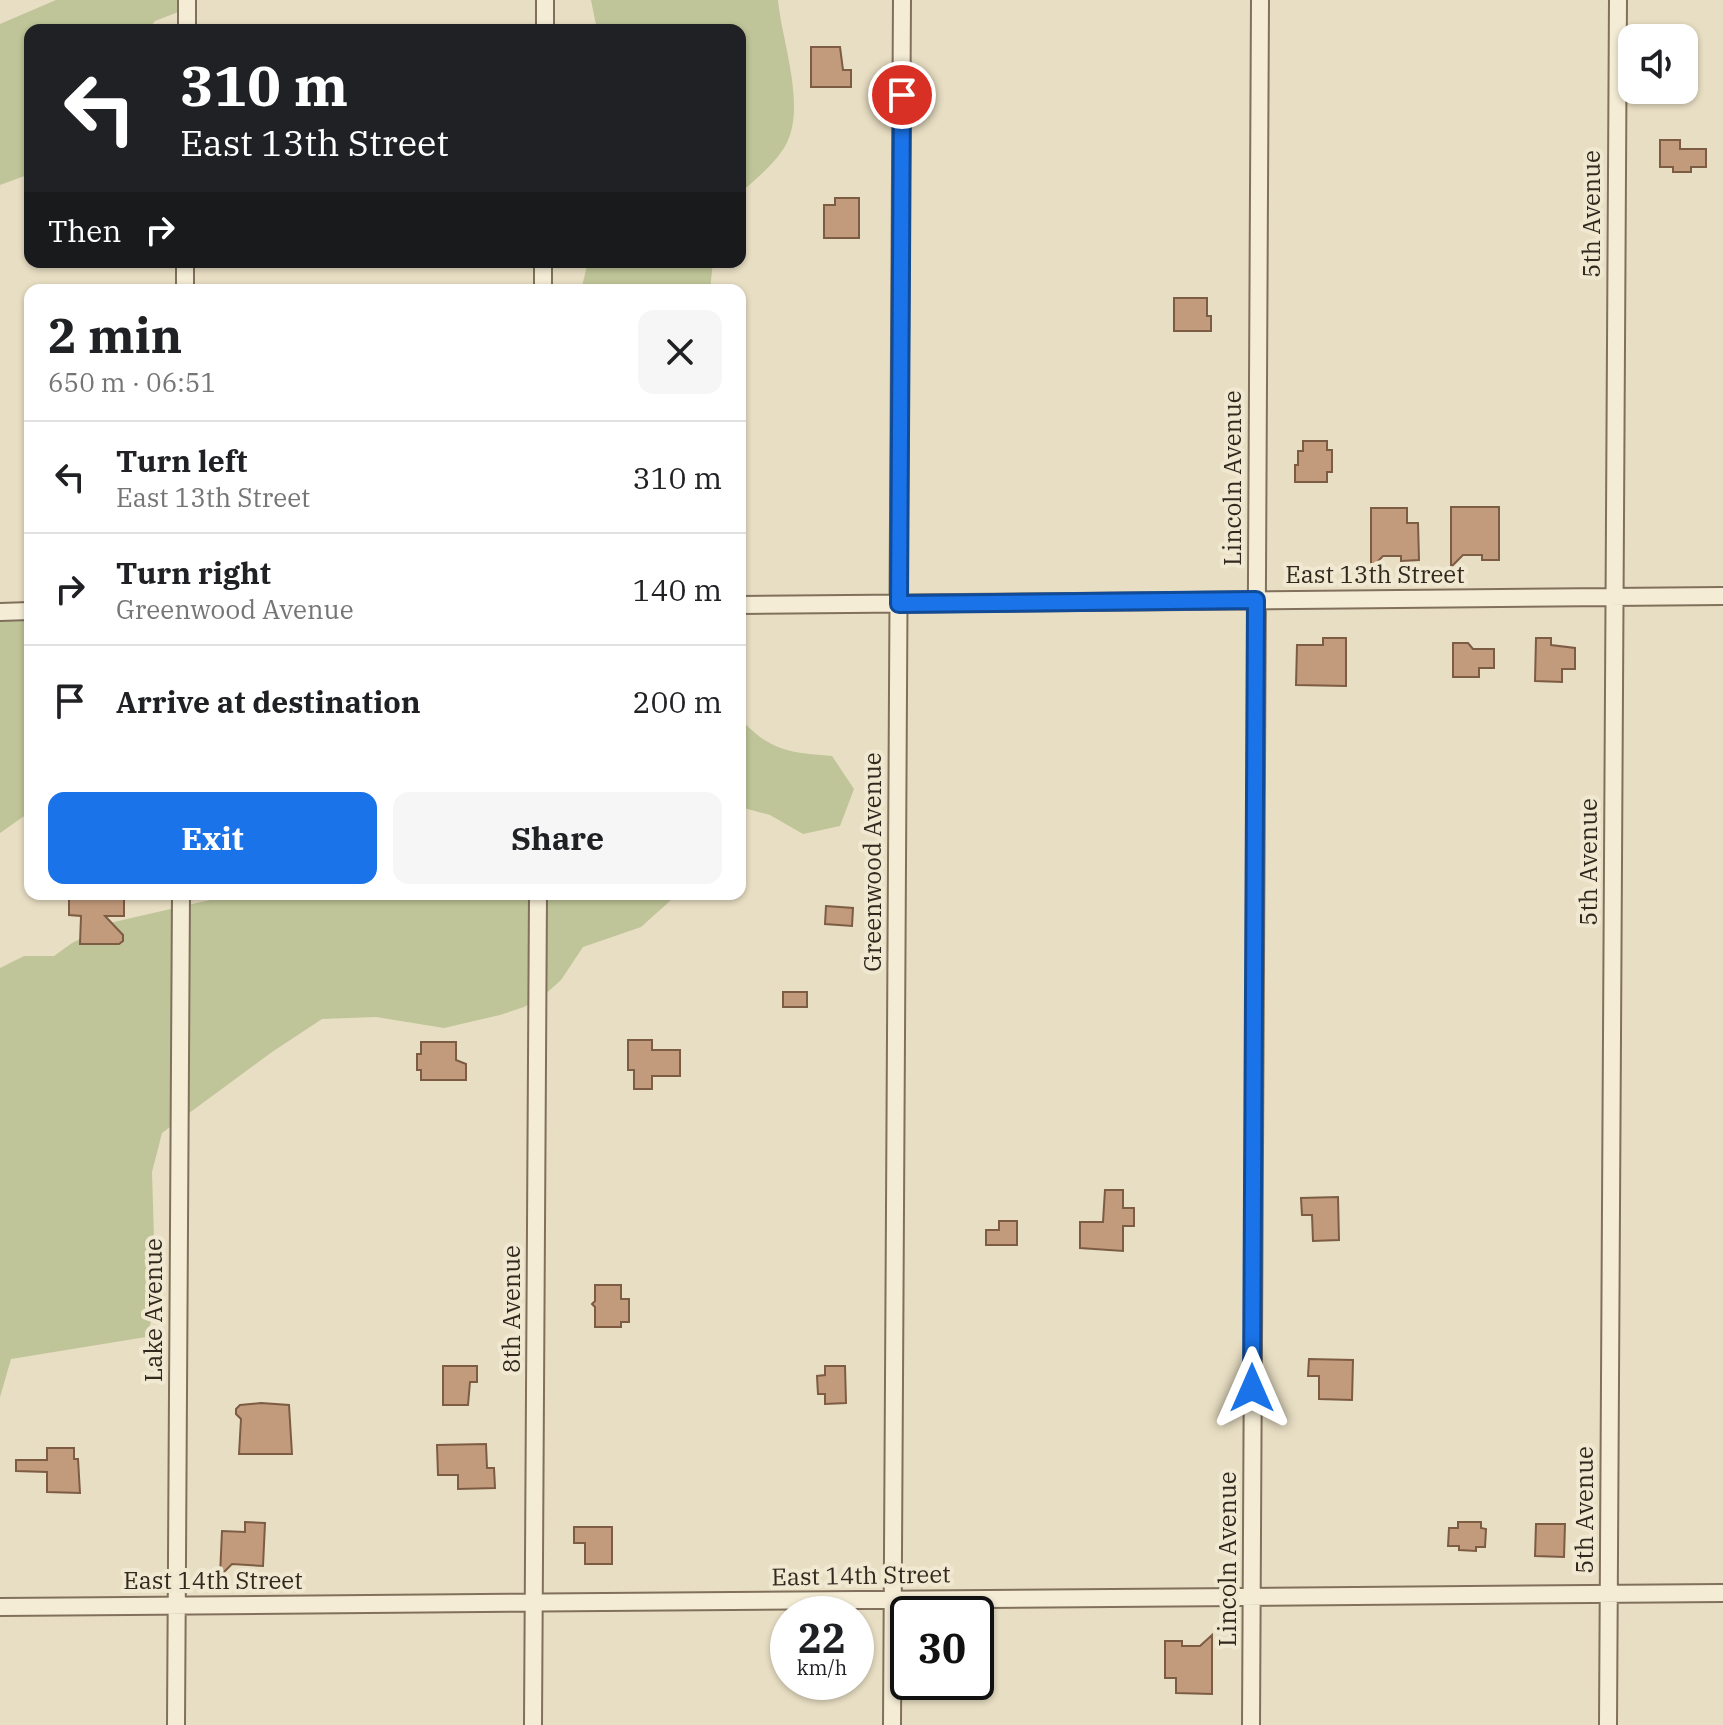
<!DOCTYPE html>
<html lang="en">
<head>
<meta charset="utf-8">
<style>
	body { margin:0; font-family:"IBM Plex Serif",serif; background:#f6f6f6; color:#202124; height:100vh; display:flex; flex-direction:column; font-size:30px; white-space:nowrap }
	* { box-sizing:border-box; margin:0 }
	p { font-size:26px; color:#757577 }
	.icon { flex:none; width:44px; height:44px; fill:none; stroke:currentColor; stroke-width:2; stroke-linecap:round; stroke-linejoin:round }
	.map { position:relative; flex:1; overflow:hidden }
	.panel { position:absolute; left:24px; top:284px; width:722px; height:616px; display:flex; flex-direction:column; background:#fff; border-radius:16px; box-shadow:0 2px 6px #0004 }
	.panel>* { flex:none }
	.hud { position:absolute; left:24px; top:24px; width:722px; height:244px; border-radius:16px; box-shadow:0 2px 6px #0004; background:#202124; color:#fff; overflow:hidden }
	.controls { position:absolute; left:1618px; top:24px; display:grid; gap:16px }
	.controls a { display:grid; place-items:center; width:80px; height:80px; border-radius:16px; background:#fff; box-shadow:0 2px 6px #0004; font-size:40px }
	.speed { position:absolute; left:770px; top:1596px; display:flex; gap:16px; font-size:40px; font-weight:700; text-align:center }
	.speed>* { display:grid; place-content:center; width:104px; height:104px; border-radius:50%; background:#fff; box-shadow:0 2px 6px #0004; line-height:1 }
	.speed small { font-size:20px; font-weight:400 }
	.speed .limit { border:4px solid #111; border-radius:12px; background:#fff; color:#111 }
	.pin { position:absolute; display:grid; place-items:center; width:68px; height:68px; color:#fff; margin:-34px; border:4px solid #fff; border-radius:50%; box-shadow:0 2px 8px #0007 }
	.me { position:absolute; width:88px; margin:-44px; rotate:0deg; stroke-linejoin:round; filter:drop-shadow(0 0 6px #0008) }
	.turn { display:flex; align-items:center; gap:28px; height:168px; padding:0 24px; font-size:36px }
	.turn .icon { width:104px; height:104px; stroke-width:2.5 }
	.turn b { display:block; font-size:56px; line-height:68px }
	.then { display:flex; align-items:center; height:76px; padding:0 24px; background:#0003; gap:16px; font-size:30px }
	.round { display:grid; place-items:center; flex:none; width:84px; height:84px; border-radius:16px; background:#f6f6f6 }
	.head { display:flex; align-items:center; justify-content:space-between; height:136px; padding:0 24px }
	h1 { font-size:48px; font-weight:700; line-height:60px }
	.cta { display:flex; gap:16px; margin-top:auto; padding:16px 24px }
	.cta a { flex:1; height:92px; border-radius:16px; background:#1a73e8; color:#fff; font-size:32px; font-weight:700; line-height:92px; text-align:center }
	.cta a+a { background:#f6f6f6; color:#202124 }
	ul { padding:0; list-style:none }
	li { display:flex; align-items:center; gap:24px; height:112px; padding:0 24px; border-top:2px solid #e0e0e0 }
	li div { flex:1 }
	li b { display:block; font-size:30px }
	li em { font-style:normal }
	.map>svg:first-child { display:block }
	.green { fill:#bfc598 }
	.building { fill:#c29b7c; stroke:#7d5c44; stroke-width:2 }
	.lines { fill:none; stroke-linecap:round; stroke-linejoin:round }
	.street-casing { stroke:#80705c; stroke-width:20 }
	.street { stroke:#f4ecd5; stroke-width:16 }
	.route-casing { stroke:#114b97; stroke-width:20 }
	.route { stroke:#1a73e8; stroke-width:14 }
	.labels { text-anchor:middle; stroke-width:8; stroke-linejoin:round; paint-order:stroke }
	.street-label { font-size:24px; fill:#32281e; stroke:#f1e8d1 }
</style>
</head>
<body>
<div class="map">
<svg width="1723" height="1725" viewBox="0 0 1723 1725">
	<rect width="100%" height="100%" fill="#e8dec3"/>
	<!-- green -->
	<path class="green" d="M56,0h131l-1,9 -31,12 -7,9h-118v144l-30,11v-161z
		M591,0h187c4,43 30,110 6,148 -11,17 -29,32 -44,45v-163h-143z
		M588,262h125l-3,28h-129z
		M0,610h30v202l-30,21z
		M740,718c29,33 50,35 92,38l22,33 -14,37 -37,8 -33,-19 -30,-8z
		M236,894h437l-3,7 -29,26 -58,20 -22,33 -20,18 -17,9 -24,8 -56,13 -68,-11 -54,2 -50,33 -110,81 -10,39 4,135 -10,30 -135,22 -11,38v-429l24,-12h30l18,-13 42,-21z"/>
	<!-- building -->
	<path class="building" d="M811,47h29l3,23h8v17h-40z
		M1660,140h20v9h26v18h-15v5h-18v-5h-13z
		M835,198h24v40h-35v-33h11z
		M1174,298h33v18h4v15h-37z
		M1303,441h24v9h5v22h-5v10h-32v-17h3v-14h5z
		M1451,507h48v53h-17v-5h-19l-12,12z
		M1371,508h36v15h11l1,37 -18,1v-5h-18l-12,12z
		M1323,638h23v48l-50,-1 1,-40h26z
		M1536,638h15v7l24,3v21h-13v13l-27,-1z
		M1453,643h15l5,6h21v19h-15v9h-26z
		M69,898l55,1v17h-19l18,19v6l-4,3h-39l1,-28 -12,-1z
		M826,906l27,2 -1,18 -27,-2z
		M783,992h24v15h-24z
		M628,1040h24v10h28v26h-28v13h-18v-19h-6z
		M421,1042h35v18l10,4v16h-45v-10h-4v-16h4z
		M1105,1190h18v18h11v18h-11v25l-43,-3v-26h23z
		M1338,1197l1,43 -26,1 -1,-26h-10l-1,-17z
		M999,1221h18v24h-31v-15h13z
		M595,1285h26v14h8v23h-8v5h-26v-20l-3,-3 3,-3z
		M1309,1359l44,1 -1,40 -33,-1v-23h-11z
		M443,1366h34v16h-7l-2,23h-25z
		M825,1366h20l1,37 -21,1v-10h-7l-1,-18 8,-1z
		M261,1403l28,2 3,49h-53l2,-35 -5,-5v-5l4,-4z
		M486,1444l1,24h7l1,20 -37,1v-14h-20l-1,-30z
		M47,1448h27v11h4l2,34 -33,-1v-20l-31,-1v-11h31z
		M245,1522l20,1 -2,43 -31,-2 -12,12 2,-45 23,1z
		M1458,1522h23v6l5,1 -1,18h-9v4l-17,-1v-4h-11l1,-18h9z
		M1536,1524h29l-1,33 -29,-1z
		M574,1527h38v37h-27v-21h-11z
		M1212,1635v59l-36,-1v-15h-11v-37h17v5h18z"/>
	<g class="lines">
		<defs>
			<path id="street" d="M187,30v-30
				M545,30v-30
				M185,290v-28
				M543,290v-28
				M740,605l983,-9
				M0,612l30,-1
				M0,1607l1723,-14
				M176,1725l5,-831
				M533,1725l5,-831
				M892,1725l10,-1725
				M1251,1725l9,-1725
				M1608,1725l10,-1725"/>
		</defs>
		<!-- street casing -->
		<use href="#street" class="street-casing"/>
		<!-- street -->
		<use href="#street" class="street"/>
	</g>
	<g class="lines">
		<defs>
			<path id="route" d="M902,95l-3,509 357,-4 -4,788"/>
		</defs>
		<!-- route casing -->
		<use href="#route" class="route-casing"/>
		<!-- route -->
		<use href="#route" class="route"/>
	</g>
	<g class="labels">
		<!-- street labels -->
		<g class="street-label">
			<text transform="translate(1592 214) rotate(-90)" y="8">5th Avenue</text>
			<text transform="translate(1233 478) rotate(-90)" y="8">Lincoln Avenue</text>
			<text x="1375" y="583">East 13th Street</text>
			<text transform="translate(873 862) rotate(-90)" y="8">Greenwood Avenue</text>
			<text transform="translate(1589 862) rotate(-90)" y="8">5th Avenue</text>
			<text transform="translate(512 1309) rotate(-90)" y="8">8th Avenue</text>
			<text transform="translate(154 1310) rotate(-90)" y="8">Lake Avenue</text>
			<text transform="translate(1585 1510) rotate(-90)" y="8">5th Avenue</text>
			<text transform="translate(1228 1559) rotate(-90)" y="8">Lincoln Avenue</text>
			<text transform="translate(861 1576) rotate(-1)" y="8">East 14th Street</text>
			<text x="213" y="1589">East 14th Street</text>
		</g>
	</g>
</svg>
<div class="controls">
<a><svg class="icon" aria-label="sound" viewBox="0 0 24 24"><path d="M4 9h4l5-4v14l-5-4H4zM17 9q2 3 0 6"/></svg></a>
</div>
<div class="speed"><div>22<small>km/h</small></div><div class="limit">30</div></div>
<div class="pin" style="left:902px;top:95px;background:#d93025"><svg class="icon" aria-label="arrive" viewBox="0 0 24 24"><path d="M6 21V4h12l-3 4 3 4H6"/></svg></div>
<svg class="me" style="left:1252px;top:1388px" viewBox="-20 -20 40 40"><path d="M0-17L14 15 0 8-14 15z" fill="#1a73e8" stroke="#fff" stroke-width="4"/></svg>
<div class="hud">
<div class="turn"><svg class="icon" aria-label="left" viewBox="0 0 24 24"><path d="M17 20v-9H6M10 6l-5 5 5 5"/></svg><div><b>310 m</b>East 13th Street</div></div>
<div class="then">Then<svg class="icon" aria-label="right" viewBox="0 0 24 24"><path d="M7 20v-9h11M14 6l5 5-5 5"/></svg></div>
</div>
<section class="panel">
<div class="head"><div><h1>2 min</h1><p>650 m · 06:51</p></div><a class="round"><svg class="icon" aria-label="close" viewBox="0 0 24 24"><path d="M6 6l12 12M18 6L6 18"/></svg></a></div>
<ul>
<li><svg class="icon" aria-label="left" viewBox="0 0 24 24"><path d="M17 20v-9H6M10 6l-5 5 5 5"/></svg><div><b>Turn left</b><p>East 13th Street</p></div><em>310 m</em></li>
<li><svg class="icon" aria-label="right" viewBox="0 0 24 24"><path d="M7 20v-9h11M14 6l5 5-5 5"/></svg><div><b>Turn right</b><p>Greenwood Avenue</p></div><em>140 m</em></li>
<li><svg class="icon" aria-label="arrive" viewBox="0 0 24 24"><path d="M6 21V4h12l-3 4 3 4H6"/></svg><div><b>Arrive at destination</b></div><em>200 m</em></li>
</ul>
<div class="cta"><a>Exit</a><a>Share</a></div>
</section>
</div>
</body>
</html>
